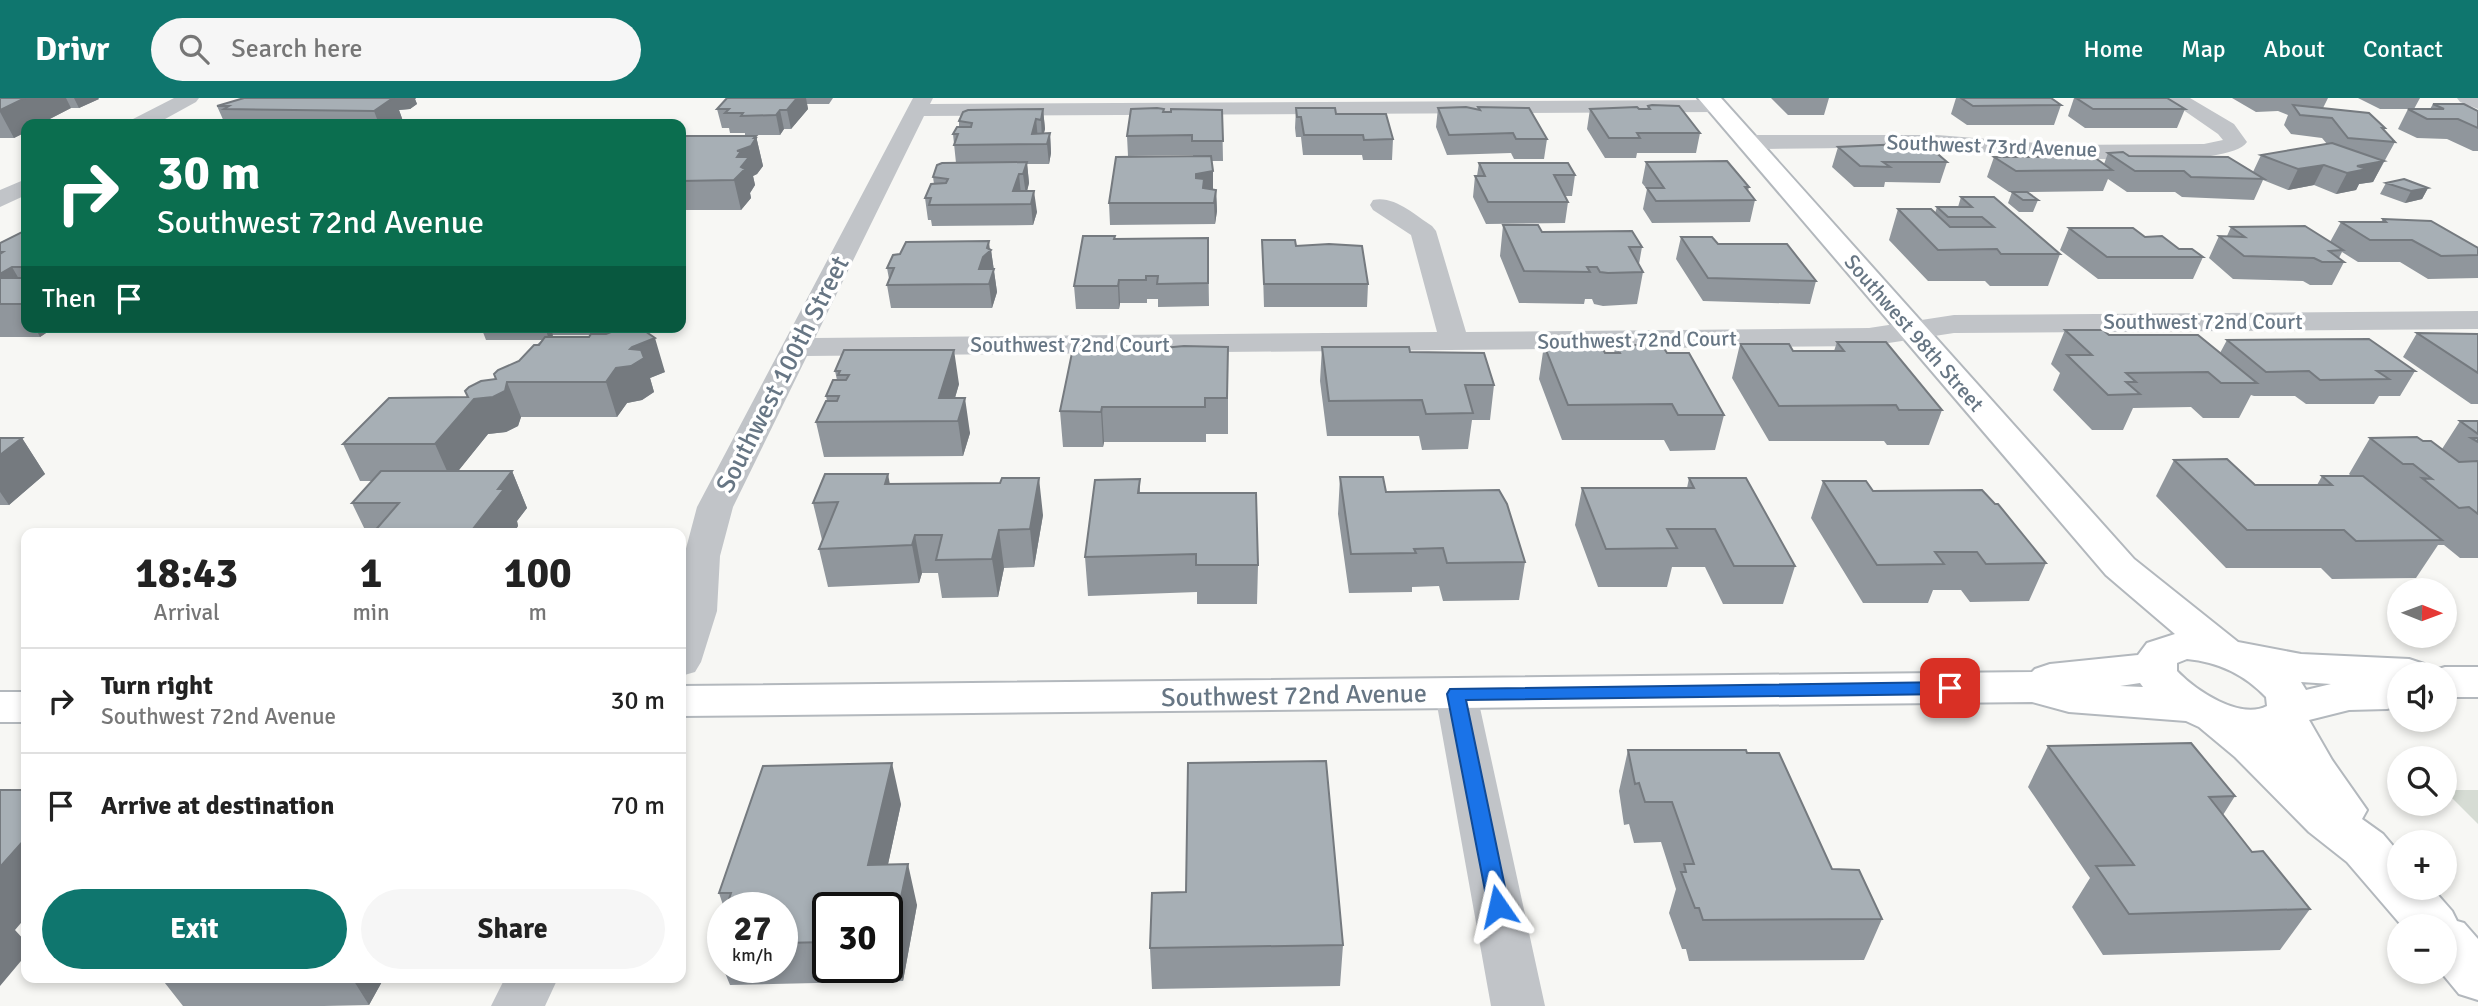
<!DOCTYPE html>
<html lang="en">
<head>
<meta charset="utf-8">
<style>
	body { margin:0; font-family:Signika,sans-serif; background:#f6f6f6; color:#222; height:100vh; display:flex; flex-direction:column; font-size:26px; white-space:nowrap }
	* { box-sizing:border-box; margin:0 }
	p { font-size:23px; color:#767676 }
	.icon { flex:none; width:38px; height:38px; fill:none; stroke:currentColor; stroke-width:2; stroke-linecap:round; stroke-linejoin:round }
	.map { position:relative; flex:1; overflow:hidden }
	.panel { position:absolute; left:21px; top:430px; width:665px; height:455px; display:flex; flex-direction:column; background:#fff; border-radius:14px; box-shadow:0 4px 10px #0003 }
	.panel>* { flex:none }
	.hud { position:absolute; left:21px; top:21px; width:665px; height:214px; border-radius:14px; box-shadow:0 4px 10px #0003; background:#0b6e4f; color:#fff; overflow:hidden }
	.needle { width:46px; rotate:91deg }
	.fabs { position:absolute; left:2387px; top:480px; display:grid; gap:14px }
	.fabs a { display:grid; place-items:center; width:70px; height:70px; border-radius:50%; background:#fff; box-shadow:0 4px 10px #0003; font-size:35px }
	.speed { position:absolute; left:707px; top:794px; display:flex; gap:14px; font-size:35px; font-weight:700; text-align:center }
	.speed>* { display:grid; place-content:center; width:91px; height:91px; border-radius:50%; background:#fff; box-shadow:0 4px 10px #0003; line-height:1 }
	.speed small { font-size:18px; font-weight:400 }
	.speed .limit { border:4px solid #111; border-radius:10px; background:#fff; color:#111 }
	.pin { position:absolute; display:grid; place-items:center; width:60px; height:60px; color:#fff; margin:-30px; border-radius:14px; box-shadow:0 4px 10px #0006 }
	.me { position:absolute; width:77px; margin:-38px; rotate:349deg; stroke-linejoin:round; filter:drop-shadow(0 0 5px #0008) }
	.turn { display:flex; align-items:center; gap:24px; height:147px; padding:0 21px; font-size:32px }
	.turn .icon { width:91px; height:91px; stroke-width:2.5 }
	.turn b { display:block; font-size:49px; line-height:60px }
	.then { display:flex; align-items:center; height:66px; padding:0 21px; background:#0003; gap:14px; font-size:26px }
	.eta { display:flex; justify-content:space-evenly; align-items:center; height:119px; text-align:center }
	.eta b { font-size:42px; font-weight:800; line-height:49px }
	.action { display:flex; gap:14px; margin-top:auto; padding:14px 21px }
	.action a { flex:1; height:80px; border-radius:42px; background:#0f766e; color:#fff; font-size:28px; font-weight:800; line-height:80px; text-align:center }
	.action a+a { background:#f6f6f6; color:#222 }
	ul { padding:0; list-style:none }
	li { display:flex; align-items:center; gap:21px; height:105px; padding:0 21px; border-top:2px solid #e0e0e0 }
	li div { flex:1 }
	li b { display:block; font-size:26px }
	li em { font-style:normal }
	header { display:flex; align-items:center; gap:42px; box-sizing:border-box; height:98px; padding:0 35px; background:#0f766e; color:#fff }
	header strong { font-size:33px }
	nav { display:flex; gap:38px; margin-inline-start:auto; font-size:24px }
	.search { width:490px; height:63px; background:#f6f6f6; display:flex; align-items:center; gap:18px; box-sizing:border-box; padding:0 24px; border-radius:38px; color:#767676; font-size:26px }
	.map>svg:first-child { display:block }
	.green { fill:#d6dcd4 }
	.lines { fill:none; stroke-linecap:round; stroke-linejoin:round }
	.secondary-casing { stroke:#b3b8bd; stroke-width:4 }
	.street { fill:#c1c4c8; fill-rule:evenodd }
	.secondary { fill:#fff; fill-rule:evenodd }
	.wall { fill:#90969c; fill-rule:evenodd }
	.shaded-wall { fill:#757a7f }
	.building { fill:#a7afb5; stroke:#757a7f; stroke-width:2 }
	.route { fill:#1a73e8; stroke:#114b97; stroke-width:2 }
	.labels { text-anchor:middle; stroke-width:7; stroke-linejoin:round; paint-order:stroke }
	.far-street-label { font-size:21px; fill:#677684; stroke:#fff }
	.street-label { font-size:26px; fill:#677684; stroke:#fff }
</style>
</head>
<body>
<header>
<strong>Drivr</strong>
<div class="search"><svg class="icon" aria-label="search" viewBox="0 0 24 24"><circle cx="10" cy="10" r="6"/><path d="M15 15l6 6"/></svg>Search here</div>
<nav><a>Home</a><a>Map</a><a>About</a><a>Contact</a></nav>
</header>
<div class="map">
<svg width="2478" height="908" viewBox="0 0 2478 908">
	<rect width="100%" height="100%" fill="#f7f7f4"/>
	<!-- green -->
	<path class="green" d="M2445,692h33v34l-33,-33z"/>
	<g class="lines">
		<defs>
			<path id="secondary" d="M1698,0h23l413,461 104,83 63,12 108,5 15,5 5,8 16,-5h33v30h-33v-23h-46v32l-12,3 -38,1 -40,10 23,40 35,50 -5,9 21,15 16,19v34h32l21,24 5,10 7,2 14,16v61l-19,-6 -19,-23h5v-45h-43l-55,-64 -38,-30 -74,-75 -36,-30 -13,-6 -117,-9 -37,-10 -1351,14v-30l1351,-14 3,-3 15,-5 88,-9 9,-12 28,-9 -69,-59zM2187,561c31,3 57,15 79,38l1,9c-27,14 -71,-15 -90,-35v-8zM2301,584l30,2 -25,6zM2140,585l3,4 -23,-1z
				M0,594h26v30h-26z"/>
		</defs>
		<!-- secondary casing -->
		<use href="#secondary" class="secondary-casing"/>
		<!-- street -->
		<path class="street" d="M174,0h25l-3,4 -40,22h-26l3,-5z
			M913,0h20l-3,6 786,-4 7,2 3,4 -3,4 -7,2 -792,4 -109,222 622,-6 -26,-97 -38,-25 -3,-5 3,-5c21,-5 42,15 59,26l4,5 30,101 403,-4 85,-13 524,-4v18l-524,4 -85,13 -1062,10 -74,151 -13,49 -3,55 -16,51 -6,10 -14,4 3,-120 13,-49z
			M2166,0h24l44,26 13,18c-23,34 -262,9 -309,7 -63,-3 -128,0 -191,0l-8,-2 -3,-5 3,-5 8,-2h190l125,10 142,-1 19,-4 -5,-6z
			M2457,0h21v11l-18,-7z
			M26,81v16l-26,12v-17z
			M1456,582l15,4 6,10 68,312h-54l-56,-312 6,-10z
			M505,880h53l-13,28h-54z"/>
		<!-- secondary -->
		<use href="#secondary" class="secondary"/>
	</g>
	<!-- wall -->
	<path class="wall" d="M0,0h98l1,1 -20,9h-8l-31,16h-14v8l-12,6h-14z
		M244,0h172l-1,1 2,5 -7,5 -11,1 5,14h-179l-8,-18z
		M727,0h106l-4,6h-22l1,5 -17,20h-7l-4,6h-35v-2h-15l-1,-5h-7l-5,-19z
		M1771,0h58l-5,17h-36z
		M1956,0h95l10,7 -7,20h-87l-16,-11z
		M2074,0h93l18,11 -8,19h-92l-17,-12z
		M2232,0h96l-5,10 62,20 -1,2 11,12 -22,40 -14,2 -3,6 -20,4 -22,-9 -26,5 -25,-10 -9,20 -72,-3 -7,-5h-48l-19,-13 -5,12 -76,1 11,8 -5,12h-14l-11,-9 4,-11h-3l-22,-15 7,-20 110,7 4,-11 145,19 8,-17 66,-11 -5,-6 -31,-4 -7,-9 4,-10 -10,-4 -22,1z
		M2344,0h76l-6,11h-34l-22,-11z
		M2433,6l45,7v40h-5l-26,-12 -30,-1 -19,-9 10,-20h22z
		M1648,8l52,27 -4,20h-59l-1,5h-31l-18,-29 3,-20h57z
		M1478,9l69,32 -3,20h-30l-3,-6 -64,2 -11,-28 2,-19 40,2z
		M1296,10l40,6 57,25 -1,21h-29l-1,-5h-59l-2,-18h-5l-1,-9z
		M1043,11l2,20 -1,4h6l1,20 -2,11h-22l2,19 -2,8 10,21 -4,13 -101,1 -1,-6h-3l-3,-22 9,-14 -1,-7 23,-14 -3,-29 6,-7v-6z
		M1222,12l1,51h-12l2,28 3,1 1,21 -2,13 -105,1 -1,-22 84,-47v-1l-65,1 -1,-20 37,-24z
		M681,38h75l7,30 -6,8 -4,2 2,9 -5,8 1,5 -10,12h-60z
		M1838,49l109,15 -7,21 -55,-1 -1,5h-30l-22,-20z
		M1646,64l103,25 -1,4 7,9 -5,22 -98,1 -9,-14 4,-20 -5,-6z
		M1479,65l96,12 -3,21h-7l3,6 -3,21 -79,1 -13,-27 2,-21h2z
		M2386,85l42,5 -6,11 -17,4 -25,-9z
		M1961,99l99,57 -12,32h-58l-5,-5h-57l-39,-41 9,-31 37,4 2,-6h21z
		M2383,121l95,29v30l-50,1 -28,-17h-42l-16,-10 -3,6 5,4 -12,23h-22l-7,-4 -70,-2 -24,-21 10,-22h8l4,-9 99,15 11,-20h40z
		M1503,127l139,22 -3,17 4,8 -6,32 -34,2 -9,-2 -2,-5h-7l-1,5 -65,-1 -19,-47z
		M2069,130l76,9 34,12 24,8 -10,22h-95l-38,-29z
		M26,132v97h29l-15,10h-40v-94z
		M1115,138v3l93,-1 1,68 -51,1v-8h-11v4h-27l-1,6h-43l-2,-23z
		M1681,139l37,7 98,37 -6,23 -107,-3 -27,-42z
		M1262,142l34,6 72,38 -1,23h-103z
		M990,151l1,1 6,42 -5,16h-101l-4,-23 2,-6 -2,-11z
		M481,229h136l-3,4 51,41 -15,6 4,14 -12,8 -15,3 -10,14h-96l-3,9 -12,6 -18,2 -30,37h54l15,37 -10,13 1,5 -5,8h-146l-15,-31 21,-22h-13l-17,-37 125,-47 28,-18 23,-18 23,-21h-56zM553,237h37l-1,2h-37z
		M2065,232l44,5 111,18 7,-13 188,31 -15,25h-21l-5,8h-68l-11,-8h-41l-3,-1 -12,23h-36l-12,-11 -58,1 -10,22h-31l-39,-40 7,-17 -9,-9z
		M2417,235l61,1v70h-7l-68,-47z
		M1837,244l105,68 -13,35h-42l-3,-4h-115l-37,-63 8,-34 53,7h41z
		M1544,247l61,8h9l2,-8 51,8 57,62 -9,35 -45,1 -6,-11h-102l-23,-61z
		M1228,249v87h-22v8h-102l-1,5h-40l-3,-36 63,-59h38z
		M1322,249l88,5 84,33 -4,35h-18l-4,29 -46,1 -3,-14h-92l-7,-55z
		M844,252l115,34 -4,14 15,35 -7,23 -139,1 -8,-35 11,-21 -1,-5 11,-16 -2,-9z
		M2460,323h18v137h-18l-16,-13h-6l-22,33 -84,1 -11,-11h-95l-70,-72 18,-36 81,25h62l5,-9h29l-2,-2 21,-36 53,3 19,8z
		M0,340h22l23,36 -36,31h-9z
		M1340,379l46,15 139,70 -6,38 -76,1 -4,-15 -27,1v5l-63,1 -11,-79z
		M1689,380l106,88 -12,38h-60l-18,-37h-33l-5,20h-69l-23,-62 7,-37h105z
		M1140,381v14l118,72 -1,39h-60v-12l-109,4 -3,-39z
		M1823,383l50,10 173,72 -17,38 -59,1 -9,-12h-28l-5,13h-65l-52,-85z
		M890,386l153,31 -9,52 -30,1 -6,29 -56,1 -4,-25h-16l-3,10 -91,4 -9,-38 4,-9h-1l-9,-37z
		M2048,648l187,50 -12,19 29,37 58,57 -30,41 -177,5 -31,-48 18,-29 -62,-91z
		M1628,652l119,3 85,116 50,50 -18,41 -175,1 -3,-12h-4l-13,-36 7,-24 -15,-47 -27,1 -5,-19 -5,1 -5,-34z
		M901,706l-13,60 29,41 -14,76 -173,4 -7,-17h59v-60h-58l-5,-15zM828,810h59v60h-59z
		M723,821v47l-8,-22z
		M1343,847l-3,41 -188,3 -2,-41z
		M161,880h223l-15,27 -45,1h-141z"/>
	<!-- shaded-wall -->
	<path class="shaded-wall" d="M25,0h41l5,10 -31,16h-14v8l-12,6 -14,-26v-2z
		M74,0h24l1,1 -20,9z
		M360,0h56l-1,1 2,5 -7,5 -11,1 5,14h-25l-5,-13z
		M797,0h9l2,11 -17,20 -4,-19z
		M1043,11l2,20 -3,10 -1,-19z
		M780,12l4,19 -4,6 -4,-20z
		M1036,21l2,20 -6,-5z
		M1050,35l1,20 -2,11 -2,-20z
		M756,38l7,30 -6,8 -4,2 2,9 -5,8 1,5 -10,12 -7,-30 3,-29z
		M2384,63l-11,21 -14,2 -3,6 -20,4 11,-21 10,-7z
		M1027,64l2,21 -3,12 -3,-21z
		M2324,67l-10,20 -26,5 10,-21z
		M1213,73v21l-16,3 -1,-21z
		M1019,76l2,21 -8,-4z
		M2428,90l-6,11 -17,4 6,-12z
		M1216,92l1,21 -2,13 -1,-21z
		M1034,93l3,21 -4,13 -2,-21z
		M989,143l1,10 1,-1 6,42 -5,16 -3,-24 -10,-15z
		M12,169l14,24v22l-5,-9 -21,-16v-14z
		M1119,182l1,23 -1,6 -1,-23z
		M35,229h20l-15,10z
		M545,229h5l3,8 -4,5z
		M607,229h10l-7,8z
		M655,240l10,34 -15,6 4,14 -12,8 -15,3 -10,14 -11,-35 26,-35z
		M954,252l5,34 -11,37 -9,-23z
		M507,284l14,35 -3,9 -12,6 -18,2 -37,46 -16,-36 39,-45z
		M965,300l5,35 -7,23 -5,-35z
		M1102,309l2,35 -1,5 -2,-35z
		M22,340l23,36 -36,31 -9,-13v-37z
		M512,373l15,37 -10,13 1,5 -5,8h-44l29,-45z
		M888,376l7,37 -10,-27z
		M1039,380l4,37 -9,52 -4,-38z
		M999,432l5,38 -6,29 -6,-38z
		M915,437l7,38 -3,10 -7,-38z
		M892,665l9,41 -22,102 -11,-41z
		M26,740v79l-11,13 11,12v13l-26,31v-119z
		M908,766l9,41 -14,76 -11,-41z
		M352,880h32l-15,27z"/>
	<!-- building -->
	<path class="building" d="M0,0h25l-25,12z
		M244,0h149l-19,13 -150,-2 5,-3h-12z
		M727,0h70l-10,12h-7l-4,5 -35,1 2,-3h-18l4,-4h-12z
		M1961,0h90l10,7 -88,1z
		M2076,0h91l18,11h-92z
		M2433,6h31l14,7v17l-20,-9h-31l-19,-10h36z
		M1652,7l27,1 21,27h-63l3,5h-31l-19,-29 47,-2 2,2h11l-2,-3z
		M2293,7l76,8 16,15h-3l13,14 -47,-4 -16,-20 -32,-3z
		M1466,9l14,3 -2,-3 51,1 18,31h-31l-3,-6 -64,2 -11,-27z
		M1157,10l7,1 -1,3h8v-3l51,1 1,31h-31v-6l-65,1 4,-27z
		M1296,10h39l1,6h50l7,25 -29,1 -1,-5h-59l-3,-18h-4z
		M1043,11l-2,11 -5,-1 -4,15 18,-1 -3,11 -93,1 4,-11h-5l4,-7h14l1,-4 -13,-2 4,-9 5,-2z
		M681,38h75l-2,2h2l-5,8 -14,5h4l-4,6h12l-8,10 4,2 -11,11 -53,1z
		M1925,45l22,19h-64l7,5 -30,-1 -22,-19z
		M2332,45l52,18 -27,5 10,3 -20,4 -23,-8 -26,4 -37,-14z
		M2123,54l6,4 99,1 36,22 -73,-2 -7,-6h-49l-27,-18z
		M1211,58l2,15 -17,3v4l8,1 -1,9 13,2 -2,13h-105l7,-46z
		M1994,59h100l18,13 -96,1z
		M1727,63l22,26h-4l10,13 -99,1 -9,-13h17l-18,-26z
		M1027,64l-4,12h-4l-6,17h21l-3,13 -102,1 2,-7h-6l6,-14 15,-1 2,-4 -15,-2 4,-12 5,-2z
		M1479,65h89l7,12h-21l14,27h-80l-13,-26h10z
		M2404,81l24,9 -17,3 -25,-8z
		M2012,94h15l11,8h-15z
		M1961,99h33l66,57h-59l-4,-5 -59,1 -40,-41h33l19,18h44l-12,-10h-34l-11,-10h35z
		M2383,121l48,2 47,27v7l-37,1 -29,-16h-42l-29,-18h45z
		M1503,127h35l4,7 90,-1 10,16h-13l14,25 -35,1 -8,-1 -3,-5h-10l3,5 -66,-1z
		M2305,128l38,24 -14,1 15,11h-22l-8,-4 -70,-2 -25,-20 26,1 -14,-10z
		M2069,130h64l12,9 17,-1 17,13h13l11,8h-96z
		M26,132v37h-14l-12,7v-20l3,-2h-3v-9z
		M1083,138h32l-1,3 94,-1v45l-51,1 1,-8h-12v4h-27l-1,6h-44z
		M1681,139h31l6,7h69l29,37 -108,-3z
		M1262,142h33l1,6 33,-2 33,2 6,38h-104z
		M989,143l-2,7 4,2 -8,7 -4,12h15l-5,15 -102,1 7,-17h-7l6,-13 7,-1 6,-12z
		M0,180h26v22l-5,4h-21z
		M624,229h15l16,11 -23,9 -2,2 11,1 3,8 -13,8 -15,2 -10,14h-99l-2,9 -12,6 -19,2 -39,45h-92l46,-46 79,-1 -3,-6 4,-4 12,-6 15,-2 -2,-5 4,-4 21,-9 15,-16h5l6,-8h44l2,-3h15z
		M2065,232h38l6,5h89l59,48h-36l-13,-11 -82,1 10,9h-10l14,12 -32,1 -41,-40h25z
		M2417,235l61,1v39z
		M2369,241l46,32h-38l12,8 -69,1 -11,-9 -43,1 -39,-32z
		M1837,244h49l56,68h-43l-3,-5 -117,1 -39,-62h49l4,7h51z
		M1544,247h57l4,8h15l-4,-8h46l5,8h22l35,62h-46l-6,-11 -104,1z
		M1082,248h30l11,2v4h38l2,-4 21,-2 44,1 -1,51h-22v9h-103l-1,5 -41,-1 13,-63z
		M1322,249h87l1,5 74,1 10,32h-29l8,28 -47,1 -4,-14 -93,1z
		M844,252h110l-15,48h26l-7,23 -142,1 10,-21h11l2,-5h-13l7,-16h13l3,-5h-11l2,-4h-5z
		M2460,323h18v13z
		M2417,339l6,4h8l28,21 19,-1v53l-9,-7 -10,1 -37,-30 10,1 -19,-15h-10l-33,-26z
		M0,340h22l-22,17z
		M2471,340h7v4z
		M2227,361l28,26h77l-10,-9h41l79,64 -86,1 -12,-11h-97l-73,-70z
		M381,373h131l-14,18h6l-35,45h-97l27,-31h-47z
		M825,376h63l-3,10 115,-1 2,-5h37l-9,51 -31,1 -7,29 -56,1 6,-25h-27l-3,10 -93,4 19,-47 -25,1z
		M1340,379h43l3,15 113,-2 8,14 18,58 -78,1 -4,-15 -29,1 2,4 -65,1z
		M1689,380h57l49,88h-61l-19,-37h-48l10,19 -71,1 -24,-61h112z
		M1140,381l-2,14h118l2,72h-62v-11l-111,3 10,-77z
		M1823,383h43l7,10 109,-1 13,14h3l48,59 -60,1 -9,-12h-42l9,12 -67,1z
		M2191,645l44,53 -26,1 43,55 11,-1 47,58 -181,5 -33,-48 38,-1 -86,-119z
		M1628,652h118l1,3h32l53,116 27,1 23,49 -179,1 -4,-12h-4l-14,-36h5l-2,-8h10l-22,-62h-27l-6,-19 -4,1z
		M1326,663l17,184 -193,3 2,-55 34,-1 2,-129z
		M892,665l-24,102 40,-1 -16,76h-5v-32h-59v34l-46,1v-35h-56l5,-15h-12l44,-127z
		M0,692h26v48l-26,29z
		M723,821v25h-8z"/>
	<!-- route -->
	<path class="route" d="M1950,584l6,2 3,4 -3,5 -6,1 -484,6 43,206 -3,6 -8,3 -7,-3 -3,-6 -41,-212 3,-5z"/>
	<g class="labels">
		<!-- far-street labels -->
		<g class="far-street-label">
			<text transform="translate(1992 48) rotate(2)" y="7">Southwest 73rd Avenue</text>
			<text x="2203" y="231">Southwest 72nd Court</text>
			<text transform="translate(1914 235) rotate(49)" y="7">Southwest 98th Street</text>
			<text transform="translate(1637 242) rotate(-1)" y="7">Southwest 72nd Court</text>
			<text x="1070" y="254">Southwest 72nd Court</text>
		</g>
		<!-- street labels -->
		<g class="street-label">
			<text transform="translate(782 276) rotate(-63)" y="9">Southwest 100th Street</text>
			<text transform="translate(1294 597) rotate(-1)" y="9">Southwest 72nd Avenue</text>
		</g>
	</g>
</svg>
<div class="fabs">
<a><svg class="needle" viewBox="-14 -14 28 28"><path d="M0-13l5 13h-10z" fill="#e53935"/><path d="M0 13l5-13h-10z" fill="#767676"/></svg></a>
<a><svg class="icon" aria-label="sound" viewBox="0 0 24 24"><path d="M4 9h4l5-4v14l-5-4H4zM17 9q2 3 0 6"/></svg></a>
<a><svg class="icon" aria-label="search" viewBox="0 0 24 24"><circle cx="10" cy="10" r="6"/><path d="M15 15l6 6"/></svg></a>
<a>+</a>
<a>−</a>
</div>
<div class="speed"><div>27<small>km/h</small></div><div class="limit">30</div></div>
<div class="pin" style="left:1950px;top:590px;background:#d93025"><svg class="icon" aria-label="arrive" viewBox="0 0 24 24"><path d="M6 21V4h12l-3 4 3 4H6"/></svg></div>
<svg class="me" style="left:1498px;top:808px" viewBox="-20 -20 40 40"><path d="M0-17L14 15 0 8-14 15z" fill="#1a73e8" stroke="#fff" stroke-width="4"/></svg>
<div class="hud">
<div class="turn"><svg class="icon" aria-label="right" viewBox="0 0 24 24"><path d="M7 20v-9h11M14 6l5 5-5 5"/></svg><div><b>30 m</b>Southwest 72nd Avenue</div></div>
<div class="then">Then<svg class="icon" aria-label="arrive" viewBox="0 0 24 24"><path d="M6 21V4h12l-3 4 3 4H6"/></svg></div>
</div>
<section class="panel">
<div class="eta">
<div><b>18:43</b><p>Arrival</p></div>
<div><b>1</b><p>min</p></div>
<div><b>100</b><p>m</p></div>
</div>
<ul>
<li><svg class="icon" aria-label="right" viewBox="0 0 24 24"><path d="M7 20v-9h11M14 6l5 5-5 5"/></svg><div><b>Turn right</b><p>Southwest 72nd Avenue</p></div><em>30 m</em></li>
<li><svg class="icon" aria-label="arrive" viewBox="0 0 24 24"><path d="M6 21V4h12l-3 4 3 4H6"/></svg><div><b>Arrive at destination</b></div><em>70 m</em></li>
</ul>
<div class="action"><a>Exit</a><a>Share</a></div>
</section>
</div>
</body>
</html>
